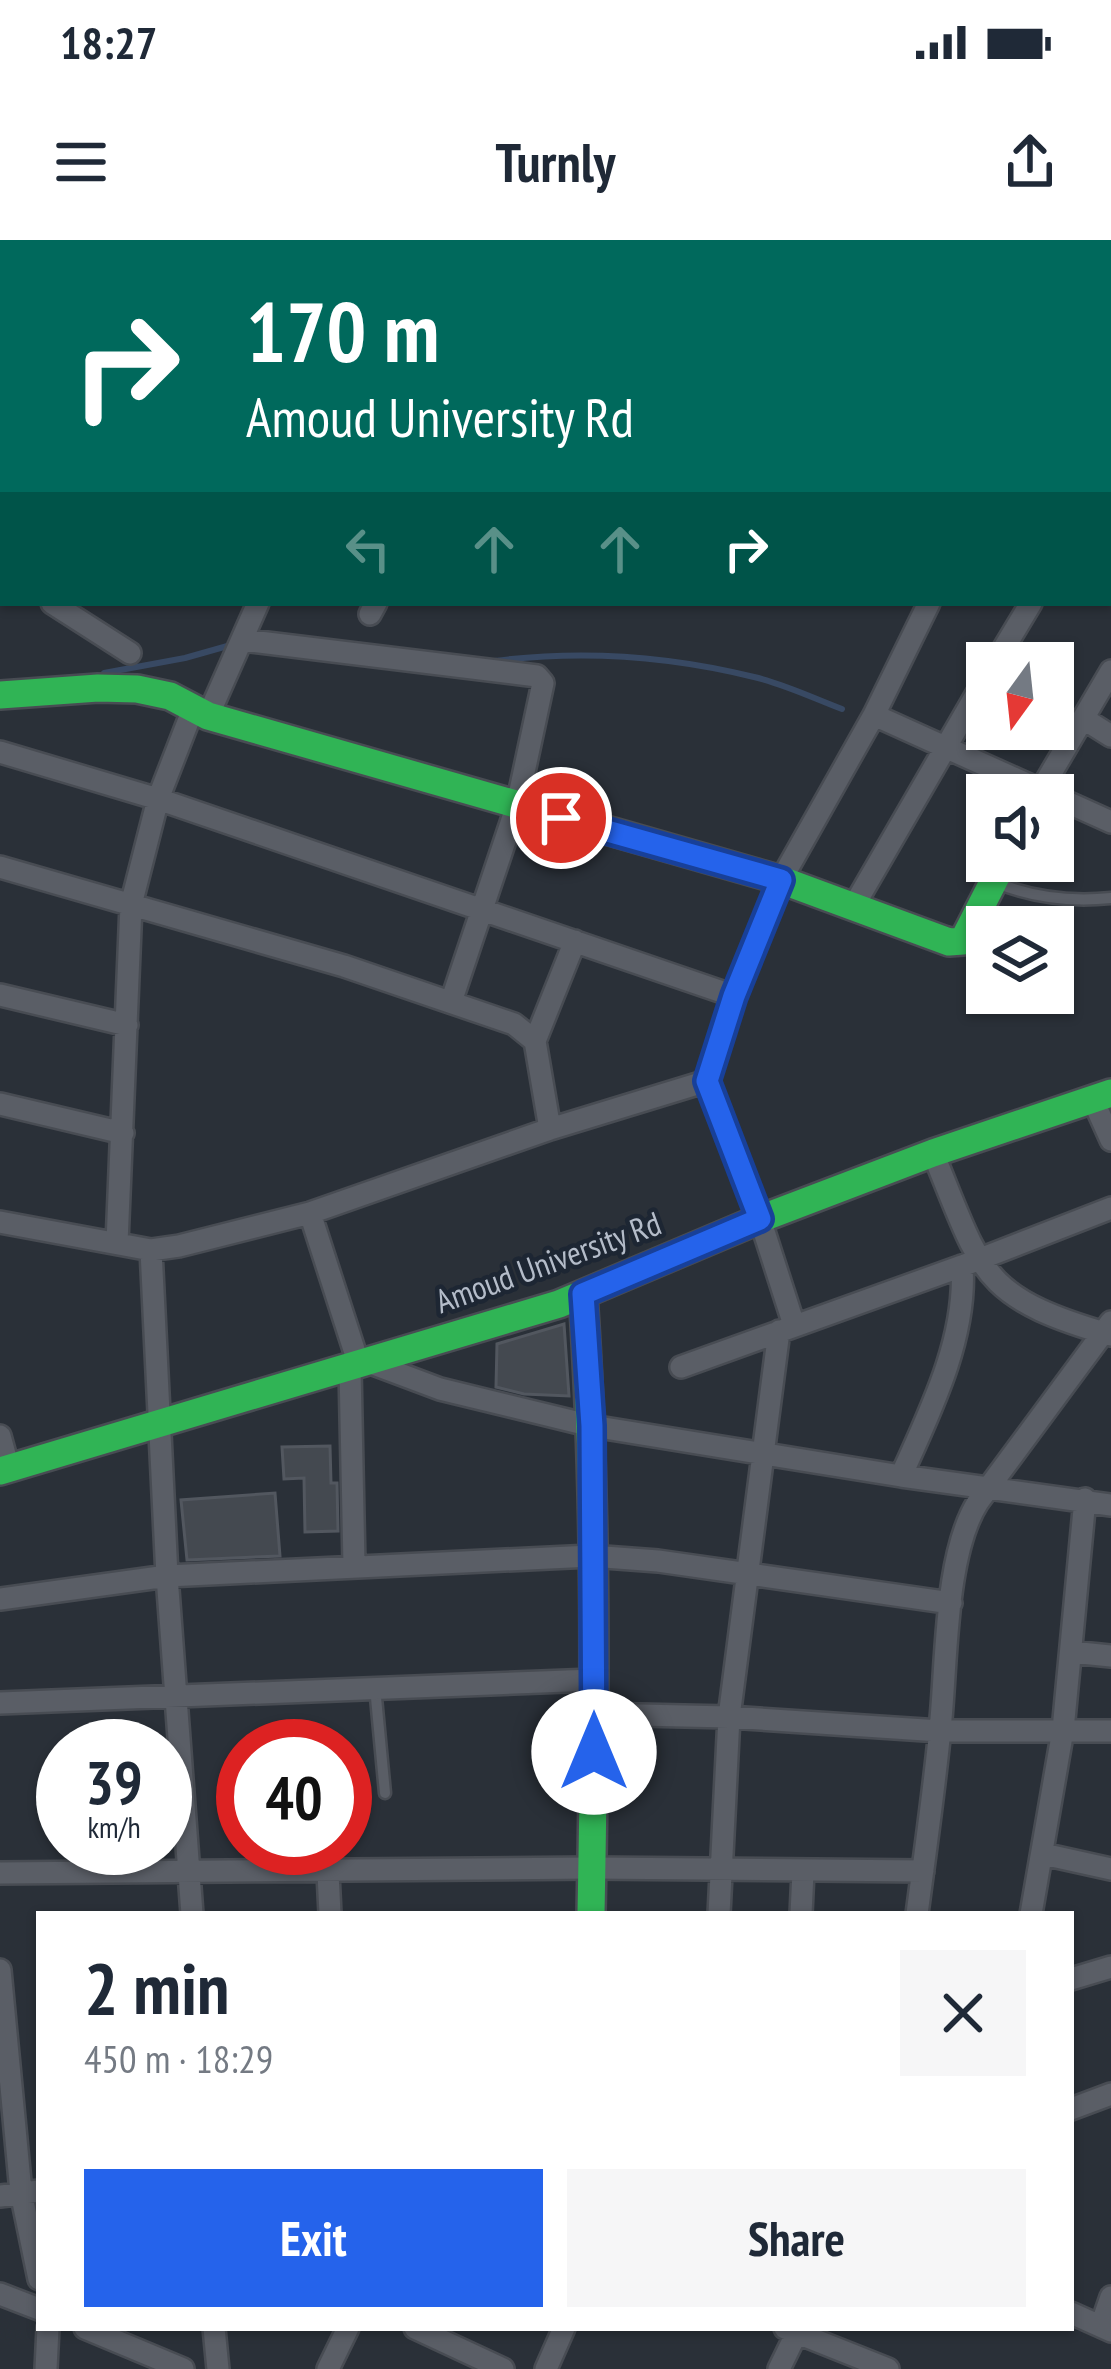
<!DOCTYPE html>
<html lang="en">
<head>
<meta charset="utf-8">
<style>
	body { margin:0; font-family:"PT Sans Narrow",sans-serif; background:#f6f6f7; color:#1f2937; height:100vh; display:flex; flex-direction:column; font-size:45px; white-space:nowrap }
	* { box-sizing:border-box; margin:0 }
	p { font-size:39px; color:#747a83 }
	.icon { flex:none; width:66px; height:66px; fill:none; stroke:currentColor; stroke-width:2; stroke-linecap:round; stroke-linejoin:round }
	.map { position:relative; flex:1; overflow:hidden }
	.side { position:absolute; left:36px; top:1671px; width:1038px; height:420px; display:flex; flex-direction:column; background:#fff; border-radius:0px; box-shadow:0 3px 9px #0004 }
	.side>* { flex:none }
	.guide { position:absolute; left:0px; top:0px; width:1113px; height:366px; box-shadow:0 3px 9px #0004; background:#00695c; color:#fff; overflow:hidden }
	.needle { width:78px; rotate:195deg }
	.fabs { position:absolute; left:966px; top:402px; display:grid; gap:24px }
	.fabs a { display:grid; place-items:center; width:108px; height:108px; border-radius:0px; background:#fff; box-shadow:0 3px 9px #0004; font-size:60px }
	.speed { position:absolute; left:36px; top:1479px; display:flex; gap:24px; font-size:60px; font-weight:700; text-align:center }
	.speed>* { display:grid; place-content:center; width:156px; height:156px; border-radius:50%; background:#fff; box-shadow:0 3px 9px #0004; line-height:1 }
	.speed small { font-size:30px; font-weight:400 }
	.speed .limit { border:18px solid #d22; background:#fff; color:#111 }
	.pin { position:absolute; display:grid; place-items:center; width:102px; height:102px; color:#fff; margin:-51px; border:6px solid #fff; border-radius:50%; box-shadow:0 3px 12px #0007 }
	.me { position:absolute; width:132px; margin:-66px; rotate:0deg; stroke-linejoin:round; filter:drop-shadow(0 0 9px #0008) }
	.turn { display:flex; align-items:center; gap:42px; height:252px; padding:0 48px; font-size:54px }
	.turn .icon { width:156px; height:156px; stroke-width:2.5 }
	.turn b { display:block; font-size:84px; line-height:102px }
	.lanes { display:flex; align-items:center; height:114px; padding:0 48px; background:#0003; justify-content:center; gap:60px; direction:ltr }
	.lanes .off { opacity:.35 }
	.round { display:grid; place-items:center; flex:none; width:126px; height:126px; border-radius:0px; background:#f6f6f7 }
	.overview { display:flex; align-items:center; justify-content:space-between; height:204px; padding:0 48px }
	h1 { font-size:72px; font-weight:700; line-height:90px }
	.cta { display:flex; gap:24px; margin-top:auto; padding:24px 48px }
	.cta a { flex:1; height:138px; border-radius:0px; background:#2563eb; color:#fff; font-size:48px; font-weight:700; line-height:138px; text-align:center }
	.cta a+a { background:#f6f6f7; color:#1f2937 }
	.status { display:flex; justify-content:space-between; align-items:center; height:84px; padding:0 60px; background:#fff; direction:ltr }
	.status svg { height:33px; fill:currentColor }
	header { display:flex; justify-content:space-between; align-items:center; height:156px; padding:0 48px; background:#fff; font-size:54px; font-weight:700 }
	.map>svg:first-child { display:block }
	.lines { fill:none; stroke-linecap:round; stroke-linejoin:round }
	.stream { stroke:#384963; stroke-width:6 }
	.building { fill:#444950; stroke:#52575f; stroke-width:3 }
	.lane-casing { stroke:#484c53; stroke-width:15 }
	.street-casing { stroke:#484c53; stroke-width:26 }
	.fast-casing { stroke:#484c53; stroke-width:32 }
	.lane { stroke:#5a5e66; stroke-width:10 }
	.street { stroke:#5a5e66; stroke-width:21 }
	.fast { stroke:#30b455; stroke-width:27 }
	.route-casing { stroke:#184099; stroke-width:30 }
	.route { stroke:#2563eb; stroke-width:21 }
	.labels { text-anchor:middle; stroke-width:9; stroke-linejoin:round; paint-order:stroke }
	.street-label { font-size:33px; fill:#b4bcc9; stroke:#1d2633 }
</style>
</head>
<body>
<div class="status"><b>18:27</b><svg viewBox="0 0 49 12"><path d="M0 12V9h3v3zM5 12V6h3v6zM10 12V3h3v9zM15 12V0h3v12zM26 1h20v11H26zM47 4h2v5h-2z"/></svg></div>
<header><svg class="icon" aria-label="menu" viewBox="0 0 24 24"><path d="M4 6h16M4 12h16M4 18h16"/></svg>Turnly<svg class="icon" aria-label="share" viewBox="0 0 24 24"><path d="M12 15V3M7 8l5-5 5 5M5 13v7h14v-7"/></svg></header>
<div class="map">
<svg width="1111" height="2129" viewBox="0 0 1111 2129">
	<rect width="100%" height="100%" fill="#2a3038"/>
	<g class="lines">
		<!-- stream -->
		<path class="stream" d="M494,421c86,-11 175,-5 260,16 30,7 59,21 88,32
			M104,433l81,-15 46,-13"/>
	</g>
	<!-- building -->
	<path class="building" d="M564,1084l5,72 -45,-2 -28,-7 1,-43z
		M330,1206l1,37h6l1,48 -33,1 -1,-54 -20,1 -2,-32z
		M275,1253l5,63 -93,4 -6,-60z"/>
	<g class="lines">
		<defs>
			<path id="lane" d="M997,643c37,15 74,19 114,15
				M375,1447l10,106"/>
			<path id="street" d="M492,0l7,3
				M699,0l6,3
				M998,0l5,3
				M108,3l2,-3
				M244,3l2,-3
				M412,3l1,-3
				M542,3l1,-3
				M644,3l1,-3
				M1110,3l1,-2
				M0,73l3,2
				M0,222l3,-5
				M1110,241l1,-2
				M0,329l3,2
				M1110,349h1
				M52,363l78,50
				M370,374l6,-11
				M243,400l294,36 6,7 -26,122 -66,197
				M995,423l36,-60
				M874,475l237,107
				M208,476l50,-113
				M1084,479l27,17
				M0,512l158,47 576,197
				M1038,555l73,-124
				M0,627l344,99 170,58 21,17
				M852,669l135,-233
				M0,755l127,30
				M1093,860l18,40
				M0,864l123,29
				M550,889l-15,-88 40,-100
				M933,913c49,119 46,144 178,182
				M310,973l49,152
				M0,982l151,28 28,-4 131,-33 240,-84 157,-48
				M117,1003l14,-338 27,-106 35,-90
				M151,1010l16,326 25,338
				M794,1085l-34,-106 -53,-138 27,-85 47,-116 93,-165 55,-112
				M368,1122l72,27 152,37 309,50 210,29
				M681,1127l281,-101 149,-58
				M350,1128l4,197
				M0,1196l9,33
				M901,1236c29,-64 66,-138 61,-210
				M0,1359l167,-23 424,-20 67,5 293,42
				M1071,1412l40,4
				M0,1463l593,-23
				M595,1474l134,3 211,14h171
				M1043,1614l68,15
				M0,1633l592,-5 331,3
				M328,1633l2,41
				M719,1674l10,-197 50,-386
				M801,1674l2,-42
				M917,1674c8,-61 17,-123 23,-185 7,-63 4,-174 38,-227l133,-180
				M1031,1674l32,-184 22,-231
				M0,1730l21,222 18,87
				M1071,1739l40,-12
				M1071,1869l40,-15
				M0,1956l39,-5
				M0,2054l39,15
				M1071,2073l40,18
				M1101,2086l10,-29
				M85,2088l98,41
				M214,2088l4,41
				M415,2088l88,41
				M785,2088l103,41
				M46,2129l2,-41
				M328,2129l20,-41
				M546,2129l18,-41
				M779,2129l20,-41"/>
			<path id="fast" d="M0,455l98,-7 39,1 33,7 38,20 573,164 168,62 14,-1 41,-80
				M583,1054c14,207 12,413 8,620
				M0,1231l559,-167 201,-85 173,-66 178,-60"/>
		</defs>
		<!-- lane casing -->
		<use href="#lane" class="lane-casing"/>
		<!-- street casing -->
		<use href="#street" class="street-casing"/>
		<!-- fast casing -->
		<use href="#fast" class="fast-casing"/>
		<!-- lane -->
		<use href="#lane" class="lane"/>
		<!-- street -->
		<use href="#street" class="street"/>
		<!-- fast -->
		<use href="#fast" class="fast"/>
	</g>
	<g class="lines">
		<defs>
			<path id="route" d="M561,578l220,62 -47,116 -27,85 53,138 -177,75 9,132 2,326"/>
		</defs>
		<!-- route casing -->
		<use href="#route" class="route-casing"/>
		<!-- route -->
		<use href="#route" class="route"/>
	</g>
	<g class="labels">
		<!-- street labels -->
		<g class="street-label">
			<text transform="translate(548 1022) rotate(-20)" y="12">Amoud University Rd</text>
		</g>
	</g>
</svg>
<div class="fabs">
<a><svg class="needle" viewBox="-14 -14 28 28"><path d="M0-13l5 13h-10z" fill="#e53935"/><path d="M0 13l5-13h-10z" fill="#747a83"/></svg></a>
<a><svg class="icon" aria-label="sound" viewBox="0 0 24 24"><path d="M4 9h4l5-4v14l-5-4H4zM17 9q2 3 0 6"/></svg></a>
<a><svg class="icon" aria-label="layers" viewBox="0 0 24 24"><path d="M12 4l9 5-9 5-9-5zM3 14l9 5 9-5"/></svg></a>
</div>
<div class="speed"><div>39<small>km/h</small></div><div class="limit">40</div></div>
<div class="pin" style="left:561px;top:578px;background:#d93025"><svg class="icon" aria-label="arrive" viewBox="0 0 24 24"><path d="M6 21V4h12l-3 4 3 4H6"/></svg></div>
<svg class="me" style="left:594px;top:1512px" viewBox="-20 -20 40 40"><circle r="19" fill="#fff"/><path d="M0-13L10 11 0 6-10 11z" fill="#2563eb"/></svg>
<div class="guide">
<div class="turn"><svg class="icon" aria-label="right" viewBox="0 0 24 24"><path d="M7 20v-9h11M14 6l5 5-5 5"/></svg><div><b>170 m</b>Amoud University Rd</div></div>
<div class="lanes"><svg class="icon off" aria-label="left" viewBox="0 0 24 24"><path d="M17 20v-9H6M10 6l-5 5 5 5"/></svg><svg class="icon off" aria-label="ahead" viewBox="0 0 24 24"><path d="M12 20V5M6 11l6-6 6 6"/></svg><svg class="icon off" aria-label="ahead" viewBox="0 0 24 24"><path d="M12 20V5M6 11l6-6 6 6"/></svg><svg class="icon" aria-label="right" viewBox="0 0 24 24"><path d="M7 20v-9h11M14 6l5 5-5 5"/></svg></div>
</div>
<section class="side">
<div class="overview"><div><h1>2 min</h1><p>450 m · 18:29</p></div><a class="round"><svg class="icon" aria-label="close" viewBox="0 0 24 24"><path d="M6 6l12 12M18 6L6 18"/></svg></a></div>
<div class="cta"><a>Exit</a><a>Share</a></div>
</section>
</div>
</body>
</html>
